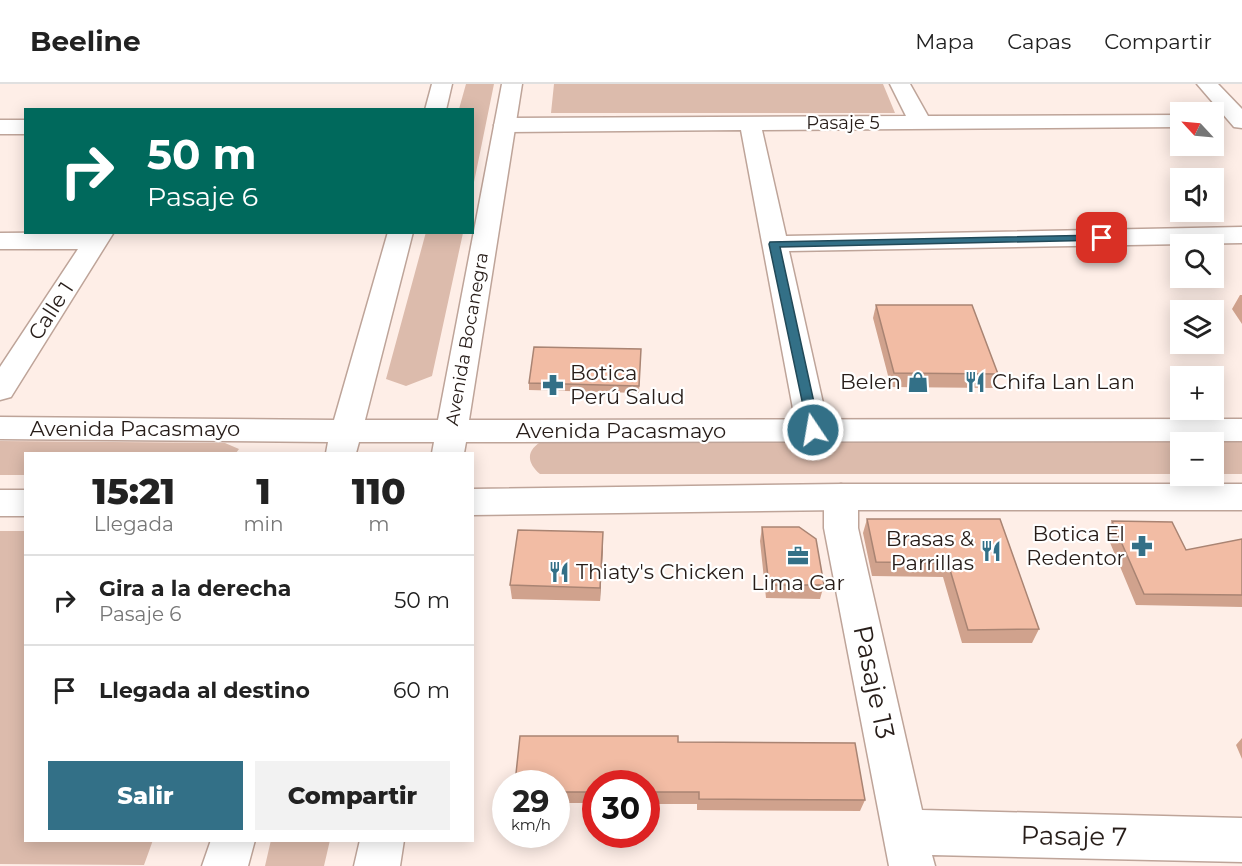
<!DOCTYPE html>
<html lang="es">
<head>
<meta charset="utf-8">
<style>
	body { margin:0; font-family:Montserrat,sans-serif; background:#f2f2f2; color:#222; height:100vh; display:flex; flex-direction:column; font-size:22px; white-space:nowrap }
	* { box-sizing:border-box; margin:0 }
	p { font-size:20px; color:#767676 }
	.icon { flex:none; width:33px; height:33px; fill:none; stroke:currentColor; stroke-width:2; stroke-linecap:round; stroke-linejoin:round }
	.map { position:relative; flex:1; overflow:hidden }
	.drawer { position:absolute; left:24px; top:368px; width:450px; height:390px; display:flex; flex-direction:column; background:#fff; border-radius:0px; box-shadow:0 3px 15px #0003 }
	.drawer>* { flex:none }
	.top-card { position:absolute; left:24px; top:24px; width:450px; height:126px; border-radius:0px; box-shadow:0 3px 15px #0003; background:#00695c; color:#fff; overflow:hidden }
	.needle { width:39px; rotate:296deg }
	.controls { position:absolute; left:1170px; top:18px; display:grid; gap:12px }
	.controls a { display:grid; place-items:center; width:54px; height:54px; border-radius:0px; background:#fff; box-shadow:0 3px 15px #0003; font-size:30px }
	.speed { position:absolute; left:492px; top:686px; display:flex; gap:12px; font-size:30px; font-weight:700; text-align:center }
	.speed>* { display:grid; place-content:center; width:78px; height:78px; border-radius:50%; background:#fff; box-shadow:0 3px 15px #0003; line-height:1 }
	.speed small { font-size:15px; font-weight:400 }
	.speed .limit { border:9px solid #d22; background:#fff; color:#111 }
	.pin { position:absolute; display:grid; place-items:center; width:51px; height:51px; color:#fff; margin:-26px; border-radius:12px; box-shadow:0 3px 9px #0006 }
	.me { position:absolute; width:66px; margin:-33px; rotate:348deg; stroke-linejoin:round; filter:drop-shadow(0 0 4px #0008) }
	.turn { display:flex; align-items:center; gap:21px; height:126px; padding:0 24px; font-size:27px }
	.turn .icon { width:78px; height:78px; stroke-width:2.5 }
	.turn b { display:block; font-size:42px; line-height:51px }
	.eta { display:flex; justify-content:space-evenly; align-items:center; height:102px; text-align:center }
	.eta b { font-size:36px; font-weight:800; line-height:42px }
	.action { display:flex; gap:12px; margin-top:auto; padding:12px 24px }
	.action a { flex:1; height:69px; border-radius:0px; background:#337087; color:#fff; font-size:24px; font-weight:800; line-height:69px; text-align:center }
	.action a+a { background:#f2f2f2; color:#222 }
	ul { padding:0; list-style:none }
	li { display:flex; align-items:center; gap:18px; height:90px; padding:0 24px; border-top:2px solid #e0e0e0 }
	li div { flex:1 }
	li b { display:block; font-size:22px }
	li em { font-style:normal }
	header { display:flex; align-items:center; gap:36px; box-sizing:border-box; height:84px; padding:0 30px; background:#fff; border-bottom:2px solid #e0e0e0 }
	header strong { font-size:28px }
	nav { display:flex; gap:33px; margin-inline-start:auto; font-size:21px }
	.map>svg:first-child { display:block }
	.green { fill:#dcbbac }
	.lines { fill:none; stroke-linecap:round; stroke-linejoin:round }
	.street-casing { stroke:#bea499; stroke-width:3 }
	.secondary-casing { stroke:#bea499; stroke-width:3 }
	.street { fill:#fff; fill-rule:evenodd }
	.secondary { fill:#fff; fill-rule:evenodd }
	.wall { fill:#d0a28d }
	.shaded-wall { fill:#a98473 }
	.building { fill:#f2bca4; stroke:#a98473; stroke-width:1.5 }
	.route { fill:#337087; stroke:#214958; stroke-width:1.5 }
	.labels { text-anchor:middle; stroke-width:4.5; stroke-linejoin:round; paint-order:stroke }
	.far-street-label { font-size:18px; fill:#271d19; stroke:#fff }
	.street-label { font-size:21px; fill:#271d19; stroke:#fff }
	.poi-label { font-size:21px; fill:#271d19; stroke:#fff; text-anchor:start }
	.near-street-label { font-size:26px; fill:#271d19; stroke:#fff }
</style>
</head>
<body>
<header>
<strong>Beeline</strong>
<nav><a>Mapa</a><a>Capas</a><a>Compartir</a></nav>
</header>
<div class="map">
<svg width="1242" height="782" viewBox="0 0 1242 782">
	<rect width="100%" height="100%" fill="#feeee7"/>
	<!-- green -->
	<path class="green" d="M466,0h28l-21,103 -1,-77 -13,-1z
		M554,0h329l12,29h-344z
		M426,148l37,1 -31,143 -26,10 -20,-7z
		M544,356h698v34h-28v-32h-34v32h-640c-15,-13 -13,-25 4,-34z
		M0,357l225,2 14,6 -3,4h-210l-1,22h-25z
		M0,447h25l1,309h127l-9,25 -144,-1z
		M271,756h59l-6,26h-59z"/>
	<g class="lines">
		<defs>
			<path id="street" d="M890,0h20l18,32 252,-1v12l-418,3 24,106 456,-9v16l-453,8 40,179 -5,8 -11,3 -11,-3 -5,-8 -56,-300 -236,2 -8,-2 -3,-5 3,-5 8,-2 401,-2z
				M1197,0h21l24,25v19l-8,-1z
				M0,36h26v14h-26z
				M114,148l-103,165 -11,3v-33l78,-118h-78v-16z
				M841,400l12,4 5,9v31l64,282 320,8v44l-310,-7 3,11h-46l-65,-338v-31l5,-9z"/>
			<path id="secondary" d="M432,0h20l-6,26h-21z
				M502,0h20l-53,336 773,-1v22l-776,1 -2,11h-32l2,-11h-75l-3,11h-30l2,-11 -328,-3v-22l334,3 54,-188h25l-48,188h73z
				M841,400h401v26h-401l-369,5v-26z
				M0,406h26v26h-26z
				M211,756h44l-7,26h-46z
				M360,756h44l-4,26h-46z"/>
		</defs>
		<!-- street casing -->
		<use href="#street" class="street-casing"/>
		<!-- secondary casing -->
		<use href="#secondary" class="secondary-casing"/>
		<!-- street -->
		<use href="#street" class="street"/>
		<!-- secondary -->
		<use href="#secondary" class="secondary"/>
	</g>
	<!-- wall -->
	<path class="wall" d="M1240,211h2v29l-10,-15z
		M876,221l122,69 -5,14 -102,-1 -18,-69z
		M641,265l-2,44 -110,-3v-7z
		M867,435h133l39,110 -7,14h-70l-19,-66 -71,-1 -9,-43z
		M1112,437l74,29 56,-11v68l-106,-2 -30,-72z
		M762,443l62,58 -4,14 -54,-1 -6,-57z
		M603,462l-3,55 -88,-2 -2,-14z
		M1242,654v21l-6,-14z
		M678,658l187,58 -5,11 -163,-1v-6h-51v-21h-50v20h-40v-20z"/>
	<!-- shaded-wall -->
	<path class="shaded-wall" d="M603,448v14l-3,55v-13z"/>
	<!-- building -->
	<path class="building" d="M876,221h96l26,69 -104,-1z
		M534,263l107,2 -2,37 -110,-3z
		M867,435h133l39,110 -71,1 -20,-67 -72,-1z
		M1112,437l60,1 14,28 56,-11v56l-98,-1z
		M762,443h37l17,12 8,46h-55z
		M518,446l85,2 -3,56 -90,-3z
		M520,652h158v6l177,1 10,57 -166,-1v-7h-53v-9h-50v9h-40v-9h-41z"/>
	<!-- route -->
	<path class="route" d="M1102,151l5,3 -2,2 -325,7 40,183 -2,4h-9l-40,-190 1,-2z"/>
	<!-- icons -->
	<defs>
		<symbol id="shop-bare" viewBox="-9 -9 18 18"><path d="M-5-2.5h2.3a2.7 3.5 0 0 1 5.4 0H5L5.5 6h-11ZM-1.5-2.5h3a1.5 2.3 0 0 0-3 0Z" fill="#337087" stroke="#fff" stroke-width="2.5" paint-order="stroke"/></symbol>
		<symbol id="restaurant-bare" viewBox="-9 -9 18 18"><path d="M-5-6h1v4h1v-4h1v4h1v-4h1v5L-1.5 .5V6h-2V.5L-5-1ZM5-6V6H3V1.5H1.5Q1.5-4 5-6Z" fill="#337087" stroke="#fff" stroke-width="2.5" paint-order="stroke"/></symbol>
		<symbol id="pharmacy-bare" viewBox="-9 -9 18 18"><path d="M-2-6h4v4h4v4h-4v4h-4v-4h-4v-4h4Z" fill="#337087" stroke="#fff" stroke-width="2.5" paint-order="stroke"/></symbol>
		<symbol id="office-bare" viewBox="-9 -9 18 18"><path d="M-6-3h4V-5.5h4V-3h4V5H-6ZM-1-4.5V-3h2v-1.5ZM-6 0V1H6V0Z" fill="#337087" stroke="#fff" stroke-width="2.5" paint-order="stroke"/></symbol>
	</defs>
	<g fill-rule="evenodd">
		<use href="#shop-bare" x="903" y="283" width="30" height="30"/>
		<use href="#restaurant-bare" x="960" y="283" width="30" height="30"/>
		<use href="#pharmacy-bare" x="538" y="286" width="30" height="30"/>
		<use href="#pharmacy-bare" x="1127" y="447" width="30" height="30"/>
		<use href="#restaurant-bare" x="976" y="452" width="30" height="30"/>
		<use href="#office-bare" x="783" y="457" width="30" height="30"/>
		<use href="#restaurant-bare" x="544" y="473" width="30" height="30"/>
	</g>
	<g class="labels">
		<!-- far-street labels -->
		<g class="far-street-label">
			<text x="843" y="45">Pasaje 5</text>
			<text transform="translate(467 255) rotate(-80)" y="6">Avenida Bocanegra</text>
		</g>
		<!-- street labels -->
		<g class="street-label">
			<text transform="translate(51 227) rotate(-57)" y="7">Calle 1</text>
			<text x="135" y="352">Avenida Pacasmayo</text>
			<text x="621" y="354">Avenida Pacasmayo</text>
		</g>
		<!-- poi labels -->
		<g class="poi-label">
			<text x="570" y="296">Botica<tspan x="570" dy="24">Perú Salud</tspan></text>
			<text x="901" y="305" text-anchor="end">Belen</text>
			<text x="992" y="305">Chifa Lan Lan</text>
			<text x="1125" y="457" text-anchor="end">Botica El<tspan x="1125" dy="24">Redentor</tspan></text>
			<text x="974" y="462" text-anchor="end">Brasas &amp;<tspan x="974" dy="24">Parrillas</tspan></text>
			<text x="576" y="495">Thiaty's Chicken</text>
			<text x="798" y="506" text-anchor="middle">Lima Car</text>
		</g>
		<!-- near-street labels -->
		<g class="near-street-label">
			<text transform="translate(874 598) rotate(78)" y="9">Pasaje 13</text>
			<text transform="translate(1074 752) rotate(1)" y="9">Pasaje 7</text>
		</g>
	</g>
</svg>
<div class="controls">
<a><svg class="needle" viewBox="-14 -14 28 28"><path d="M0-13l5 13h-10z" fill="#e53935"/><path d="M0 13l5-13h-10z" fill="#767676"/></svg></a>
<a><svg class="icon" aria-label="sound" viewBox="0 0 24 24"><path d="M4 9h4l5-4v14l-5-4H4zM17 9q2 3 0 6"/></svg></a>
<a><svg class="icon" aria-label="search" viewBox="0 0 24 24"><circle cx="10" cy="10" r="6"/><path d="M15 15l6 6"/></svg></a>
<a><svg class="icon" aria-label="layers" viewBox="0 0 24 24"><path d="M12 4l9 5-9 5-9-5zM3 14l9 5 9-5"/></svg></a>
<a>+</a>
<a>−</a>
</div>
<div class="speed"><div>29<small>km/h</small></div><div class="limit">30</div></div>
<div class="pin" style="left:1102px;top:154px;background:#d93025"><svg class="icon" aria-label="arrive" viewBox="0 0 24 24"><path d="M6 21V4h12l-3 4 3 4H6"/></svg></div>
<svg class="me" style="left:813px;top:346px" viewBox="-20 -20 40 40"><circle r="17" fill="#337087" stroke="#fff" stroke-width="3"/><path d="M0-11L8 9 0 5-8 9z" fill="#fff"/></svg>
<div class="top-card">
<div class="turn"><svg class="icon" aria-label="right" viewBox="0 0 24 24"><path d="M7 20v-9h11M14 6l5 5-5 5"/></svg><div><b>50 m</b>Pasaje 6</div></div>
</div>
<section class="drawer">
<div class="eta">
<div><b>15:21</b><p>Llegada</p></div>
<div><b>1</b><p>min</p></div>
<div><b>110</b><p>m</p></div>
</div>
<ul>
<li><svg class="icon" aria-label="right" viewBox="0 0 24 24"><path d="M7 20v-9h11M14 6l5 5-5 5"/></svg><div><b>Gira a la derecha</b><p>Pasaje 6</p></div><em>50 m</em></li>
<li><svg class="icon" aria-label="arrive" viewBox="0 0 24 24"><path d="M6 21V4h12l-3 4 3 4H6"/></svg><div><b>Llegada al destino</b></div><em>60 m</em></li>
</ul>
<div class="action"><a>Salir</a><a>Compartir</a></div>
</section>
</div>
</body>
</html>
